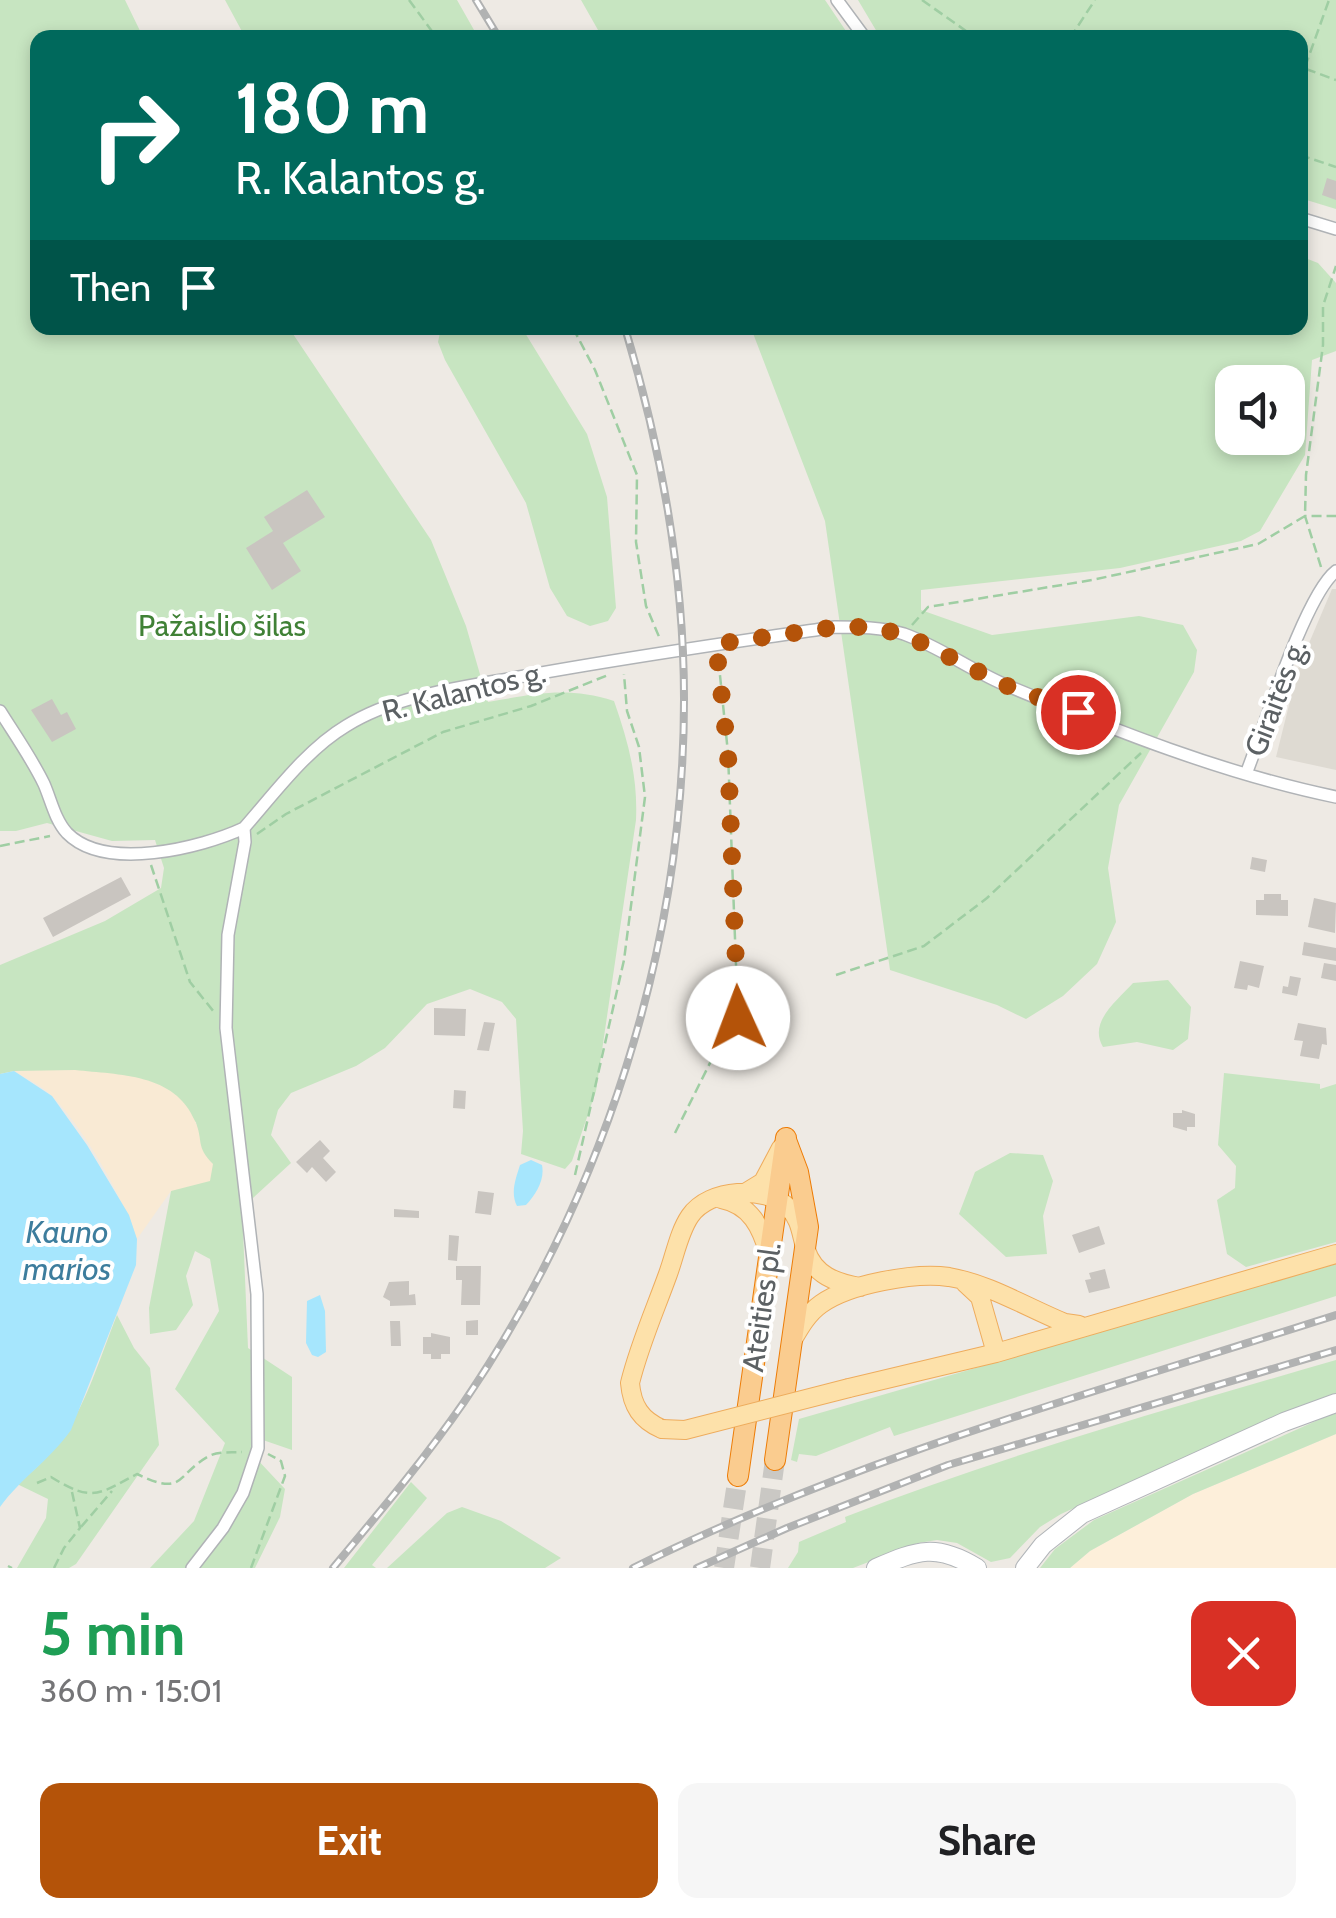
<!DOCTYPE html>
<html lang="en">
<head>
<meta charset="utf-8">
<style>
	body { margin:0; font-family:Cabin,sans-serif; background:#f6f6f6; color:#202124; height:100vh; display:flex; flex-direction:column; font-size:38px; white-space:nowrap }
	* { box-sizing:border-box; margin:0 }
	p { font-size:32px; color:#757577 }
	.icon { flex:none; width:55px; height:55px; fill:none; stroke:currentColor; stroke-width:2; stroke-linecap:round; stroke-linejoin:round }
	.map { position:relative; height:1568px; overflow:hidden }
	.sheet { display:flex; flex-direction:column; background:#fff; flex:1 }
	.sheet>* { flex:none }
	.top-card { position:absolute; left:30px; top:30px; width:1278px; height:305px; border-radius:20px; box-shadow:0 5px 15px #0003; background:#00695c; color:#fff; overflow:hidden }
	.tools { position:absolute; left:1215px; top:365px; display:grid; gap:20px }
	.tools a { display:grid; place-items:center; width:90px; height:90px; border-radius:20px; background:#fff; box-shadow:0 5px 15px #0003; font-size:50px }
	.pin { position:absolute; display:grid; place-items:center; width:85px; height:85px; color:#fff; margin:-42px; border:5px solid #fff; border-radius:50%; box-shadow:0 2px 10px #0007 }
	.me { position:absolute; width:110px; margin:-55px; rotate:358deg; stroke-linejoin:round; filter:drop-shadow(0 0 8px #0008) }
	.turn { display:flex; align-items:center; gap:35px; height:210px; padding:0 40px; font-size:45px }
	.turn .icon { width:130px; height:130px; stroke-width:2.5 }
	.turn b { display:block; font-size:70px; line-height:85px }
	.then { display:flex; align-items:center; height:95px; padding:0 40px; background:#0003; gap:20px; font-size:38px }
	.round { display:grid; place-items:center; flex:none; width:105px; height:105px; border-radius:20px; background:#f6f6f6 }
	.summary { display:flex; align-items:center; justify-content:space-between; height:170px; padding:0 40px }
	h1 { font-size:60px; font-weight:800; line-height:75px; color:#1e9e55 }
	.cta { display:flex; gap:20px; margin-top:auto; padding:20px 40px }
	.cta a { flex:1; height:115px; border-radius:20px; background:#b45309; color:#fff; font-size:40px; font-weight:800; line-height:115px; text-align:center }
	.cta a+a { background:#f6f6f6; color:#202124 }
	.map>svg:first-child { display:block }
	.commercial { fill:#fdefda }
	.education { fill:#dedad2 }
	.green { fill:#c7e5c1; fill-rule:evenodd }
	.sand { fill:#f9ead4 }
	.water { fill:#a6e6fd }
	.building { fill:#c9c5c0 }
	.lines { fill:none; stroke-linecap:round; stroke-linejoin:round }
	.highway-tunnel { stroke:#cac8c4; stroke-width:20; stroke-dasharray:20 10; stroke-linecap:butt }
	.street-casing { stroke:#b0b3b6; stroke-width:14 }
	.secondary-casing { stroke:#b1b5b9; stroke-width:20 }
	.primary-casing { stroke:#eeac5d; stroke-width:20 }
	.highway-casing { stroke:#ed7c06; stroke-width:22 }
	.path { stroke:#9fcea3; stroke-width:2.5; stroke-dasharray:10 5; stroke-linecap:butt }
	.street { stroke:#fff; stroke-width:11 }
	.secondary { stroke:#fff; stroke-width:18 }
	.primary { stroke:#fde1aa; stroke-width:18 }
	.highway { stroke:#facc8f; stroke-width:20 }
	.rail-casing { stroke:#b1b2b2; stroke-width:8 }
	.rail { stroke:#fff; stroke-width:4; stroke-dasharray:11; stroke-linecap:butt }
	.primary-bridge-casing { stroke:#eeac5d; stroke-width:20; stroke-linecap:butt }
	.primary-bridge { stroke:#fde1aa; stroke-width:18 }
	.route { stroke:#b45309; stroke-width:18; stroke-dasharray:0 32.4 }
	.labels { text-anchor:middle; stroke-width:8; stroke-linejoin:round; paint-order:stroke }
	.park-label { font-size:30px; fill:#408136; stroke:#fff }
	.street-label { font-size:30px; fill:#5c6164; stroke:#fff }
	.water-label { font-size:32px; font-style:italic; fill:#3d7d9d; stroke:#fff }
</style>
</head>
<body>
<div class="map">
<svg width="1336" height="1568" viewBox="0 0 1336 1568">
	<rect width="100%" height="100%" fill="#eeeae4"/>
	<!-- commercial -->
	<path class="commercial" d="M1336,1434v134h-266l20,-17 103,-57z"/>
	<!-- education -->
	<path class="education" d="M1332,589h4v181l-60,-13 22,-88z"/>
	<!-- green -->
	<path class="green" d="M0,0h125l18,37 -105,1v290h251l142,212 35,86 22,76c47,-8 79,-16 126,-1 14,40 24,76 22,119l-40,271 -24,70 -7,8 -44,-15 2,-23 -7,-112 -14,-17 -32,-13 -43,15 -42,44 -29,18 -65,27 -13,17 -7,25 20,28 -49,45 6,140 44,29v73l-32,-11 -8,15 33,35 -5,28 -25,51h-105l44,-47 31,-78 -50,-54 44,-78 -9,-52 -15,-8 -9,25 7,29 -17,25 -26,4 -1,-26 22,-117 29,-40 -4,-29 -182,-51 -14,3v-109l105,-44 56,-33 3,-20 -9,-28 -43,1 -65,-18 -31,8h-16z
		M225,0h232l21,37h-233z
		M581,0h244l25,37h-248z
		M858,0h478v209l-36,-11v-160l-420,-1z
		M1300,256l18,7 18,20v68l-24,9 -7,95 -45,76 -19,10 -121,27 -199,22v20l71,25 147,-19 44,9 14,25 -3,22 -75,133 -11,63 8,54 -19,42 -34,32 -37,23 -29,-14 -107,-35 -65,-449 -74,-193h549zM1232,382h56v56h-56z
		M441,328h81l65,106 20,63 9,111 -8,13 -18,5 -23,-10 -17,-28 -24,-85 -81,-143 -7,-18z
		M1168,980l23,27 -3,32 -15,11 -36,-8 -34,5c-15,-25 14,-46 30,-64z
		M1224,1073l96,11v5l16,-5v158l-90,25 -19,-13 -10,-54 18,-12 1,-22 -18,-21z
		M1010,1153l33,2 10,26 -10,35 4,38 -41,3 -47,-43 16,-42z
		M1336,1264v32l-442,140 -4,-9 -74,29 -17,-2 -2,8 -6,-2 8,-41z
		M117,1315l17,33 16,20 9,77 -83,119 -7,4h-52l29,-50 2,-19 -31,-15c61,-45 73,-101 100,-169z
		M1336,1360v34l-109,44 -166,76 -21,13 -30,31 -19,4 -34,-19 -20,-3 -19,3 -65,25h-65l10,-16 1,-10 47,-20 -1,-5c160,-62 326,-109 491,-157z
		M1336,1412v22l-143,60 -103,57 -20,17h-30l15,-19 39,-29z
		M411,1482l16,16 -55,67 4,3h-32z
		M462,1507l39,14 60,37 -16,10h-158l60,-55z"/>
	<!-- sand -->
	<path class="sand" d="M75,1070c44,5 100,3 120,51 9,20 0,25 18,43l-3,17 -39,10 -34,48c-16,-45 -51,-107 -84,-142 -10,-11 -26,-18 -39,-26z"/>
	<!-- water -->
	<path class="water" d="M14,1071l38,25 35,49 42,70 8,24 -1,26 -65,165c-21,30 -50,48 -71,77v-433z
		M531,1160l11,5c3,15 -6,29 -16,40l-9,1c-7,-13 -1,-28 3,-41z
		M320,1295l5,16 1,41 -8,5 -6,-2 -6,-12 1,-42z"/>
	<!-- building -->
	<path class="building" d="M1327,178l9,3v19l-14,-5z
		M307,490l18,27 -42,26 18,28 -29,19 -26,-42 27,-17 -9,-14z
		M52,699l9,16 6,-3 9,17 -24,13 -21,-32z
		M1252,857l15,3 -2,12 -15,-3z
		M121,877l10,18 -78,42 -10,-19z
		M1264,894h17v6h7v16l-32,-1v-15h8z
		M1314,898l22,5 -1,30 -27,-6z
		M1304,942l32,6v13l-34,-6z
		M1240,961l24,5 -5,22 -11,-3 -1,5 -13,-2z
		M1324,963l12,2v16l-15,-3z
		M1290,976l11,2 -4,18 -15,-3 1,-7 5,1z
		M434,1008l32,1 -1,27 -31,-1z
		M484,1022l11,1 -6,28 -12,-1z
		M1298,1023l28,5 1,17 -5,-1 -3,15 -19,-3 3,-15 -9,-1z
		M454,1090l12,1 -1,18 -12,-1z
		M1182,1110l13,4v13h-8v4l-14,-4v-14h9z
		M320,1140l10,11 -7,7 13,14 -10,10 -14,-15 -5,6 -11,-11z
		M478,1191l16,2 -3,22 -16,-2z
		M394,1209l25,2v7l-25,-1z
		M1099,1226l6,18 -26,9 -7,-18z
		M449,1235l10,1 -2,25 -9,-1z
		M456,1266h25l-1,39h-19l1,-25h-6z
		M1105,1269l5,19 -21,5 -4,-13 6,-1 -2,-6z
		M409,1281v14l6,-1 1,11 -26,1v-5l-7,-4 6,-15z
		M478,1320v15h-12v-14z
		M390,1321h10l1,25h-10z
		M431,1333l19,4v17h-9v5h-10v-5h-8v-17h8z"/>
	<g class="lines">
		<!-- highway-tunnel -->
		<path class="highway-tunnel" d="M724,1568l14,-92
			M760,1568l15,-108"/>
		<defs>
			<path id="street" d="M837,0l28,38
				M1300,218l36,11
				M0,711c15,24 32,48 44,73 7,16 11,36 23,49 38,39 134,15 177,-5
				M1246,774c17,-43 59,-179 90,-203
				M192,1568l31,-40 20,-35 15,-45 -1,-154 -31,-266 2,-93 17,-93 -1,-14c30,-34 62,-78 102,-102 48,-30 112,-38 167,-48 107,-20 214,-35 322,-51 23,0 47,0 69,7 36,13 68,37 104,52 106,44 216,88 328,111"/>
			<path id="secondary" d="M876,1568c42,-18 60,-25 101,0
				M1025,1568l18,-23 39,-31 202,-92 52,-19"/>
			<path id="primary" d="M745,1193l18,-11 18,-34
				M721,1199c30,6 40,28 48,55
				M965,1283l15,14 16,56
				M792,1341c8,-14 16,-28 29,-37 28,-20 94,-32 128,-27 40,7 79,31 116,46l14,2
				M849,1388l147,-35 340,-99
				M662,1429c-21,-9 -30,-23 -32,-46 9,-37 25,-73 38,-109 7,-19 11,-42 22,-58 19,-28 75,-31 99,-8 12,12 12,27 17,42 8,25 30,33 54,37"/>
			<path id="highway" d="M775,1460l33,-233 -10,-55 -12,-32
				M738,1476l48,-338"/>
		</defs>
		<!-- street casing -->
		<use href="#street" class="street-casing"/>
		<!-- secondary casing -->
		<use href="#secondary" class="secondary-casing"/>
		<!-- primary casing -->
		<use href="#primary" class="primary-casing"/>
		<!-- highway casing -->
		<use href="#highway" class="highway-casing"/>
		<!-- path -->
		<path class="path" d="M409,0l28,38
			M922,0l54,38
			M1070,38l25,-38
			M1306,69l30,11
			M1300,81l29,-81
			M1300,155l36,12
			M573,328l22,42 42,105 -1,67 10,64 14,33
			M1321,567l-16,-51h31
			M912,625l16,-18 164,-27 166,-36 47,-28 1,-41 17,-130v-39l13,-40
			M257,834l29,-20 157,-82 88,-26 77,-31
			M0,846l50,-10
			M151,865l39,117 24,30
			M836,975l88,-29 63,-48 154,-145
			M675,1133l44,-88 19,-27 -10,-265 -10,-97
			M575,1175l49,-215 21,-163 -6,-50 -12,-36 -3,-37
			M37,1483l14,-6c42,26 48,17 86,-3 48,23 38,1 72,-18 10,-5 22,-3 33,-4
			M81,1527l31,-36
			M8,1566l4,2
			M54,1568l10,-20 16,-20 -8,-36
			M251,1568l34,-92 -4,-15 -13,-7"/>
		<!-- street -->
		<use href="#street" class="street"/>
		<!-- secondary -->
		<use href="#secondary" class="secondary"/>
		<!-- primary -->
		<use href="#primary" class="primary"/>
		<!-- highway -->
		<use href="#highway" class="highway"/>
		<defs>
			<path id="rail" d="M476,0l23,38
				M333,1568c45,-54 91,-108 131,-166 139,-204 220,-455 220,-703 0,-126 -23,-251 -59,-371
				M633,1568c224,-111 466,-177 703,-253
				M697,1568l90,-40 161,-63 388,-115"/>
		</defs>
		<!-- rail casing -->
		<use href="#rail" class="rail-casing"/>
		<!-- rail -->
		<use href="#rail" class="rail"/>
		<defs>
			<path id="primary-bridge" d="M662,1429l23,1 164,-42"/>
		</defs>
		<!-- primary-bridge casing -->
		<use href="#primary-bridge" class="primary-bridge-casing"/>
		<!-- primary-bridge -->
		<use href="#primary-bridge" class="primary-bridge"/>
	</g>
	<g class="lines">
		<!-- route -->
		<path class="route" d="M738,1018l-10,-265 -12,-109 120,-17h31l37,7 101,51 73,27"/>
	</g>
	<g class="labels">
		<!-- park labels -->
		<g class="park-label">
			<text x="222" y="636">Pažaislio šilas</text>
		</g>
		<!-- street labels -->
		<g class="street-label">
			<text transform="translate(464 692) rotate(-14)" y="10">R. Kalantos g.</text>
			<text transform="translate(1276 698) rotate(-69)" y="10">Giraitės g.</text>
			<text transform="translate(762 1307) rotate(-82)" y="10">Ateities pl.</text>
		</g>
		<!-- water labels -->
		<g class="water-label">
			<text x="67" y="1243">Kauno<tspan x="67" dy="37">marios</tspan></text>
		</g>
	</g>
</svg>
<div class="tools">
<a><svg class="icon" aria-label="sound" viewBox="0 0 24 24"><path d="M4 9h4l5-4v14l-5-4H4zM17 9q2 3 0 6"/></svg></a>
</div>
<div class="pin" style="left:1078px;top:712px;background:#d93025"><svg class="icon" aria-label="arrive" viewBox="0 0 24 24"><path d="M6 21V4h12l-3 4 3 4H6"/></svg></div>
<svg class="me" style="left:738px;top:1018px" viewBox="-20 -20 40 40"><circle r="19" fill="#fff"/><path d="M0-13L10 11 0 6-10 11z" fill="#b45309"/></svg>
<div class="top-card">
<div class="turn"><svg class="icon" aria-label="right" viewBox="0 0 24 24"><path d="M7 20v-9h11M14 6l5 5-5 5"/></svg><div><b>180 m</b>R. Kalantos g.</div></div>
<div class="then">Then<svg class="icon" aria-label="arrive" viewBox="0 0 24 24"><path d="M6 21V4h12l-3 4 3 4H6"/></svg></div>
</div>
</div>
<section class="sheet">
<div class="summary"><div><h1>5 min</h1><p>360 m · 15:01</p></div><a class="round" style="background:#d93025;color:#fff"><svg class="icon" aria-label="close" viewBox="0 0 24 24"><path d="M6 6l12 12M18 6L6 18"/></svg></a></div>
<div class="cta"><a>Exit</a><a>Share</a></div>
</section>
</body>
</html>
